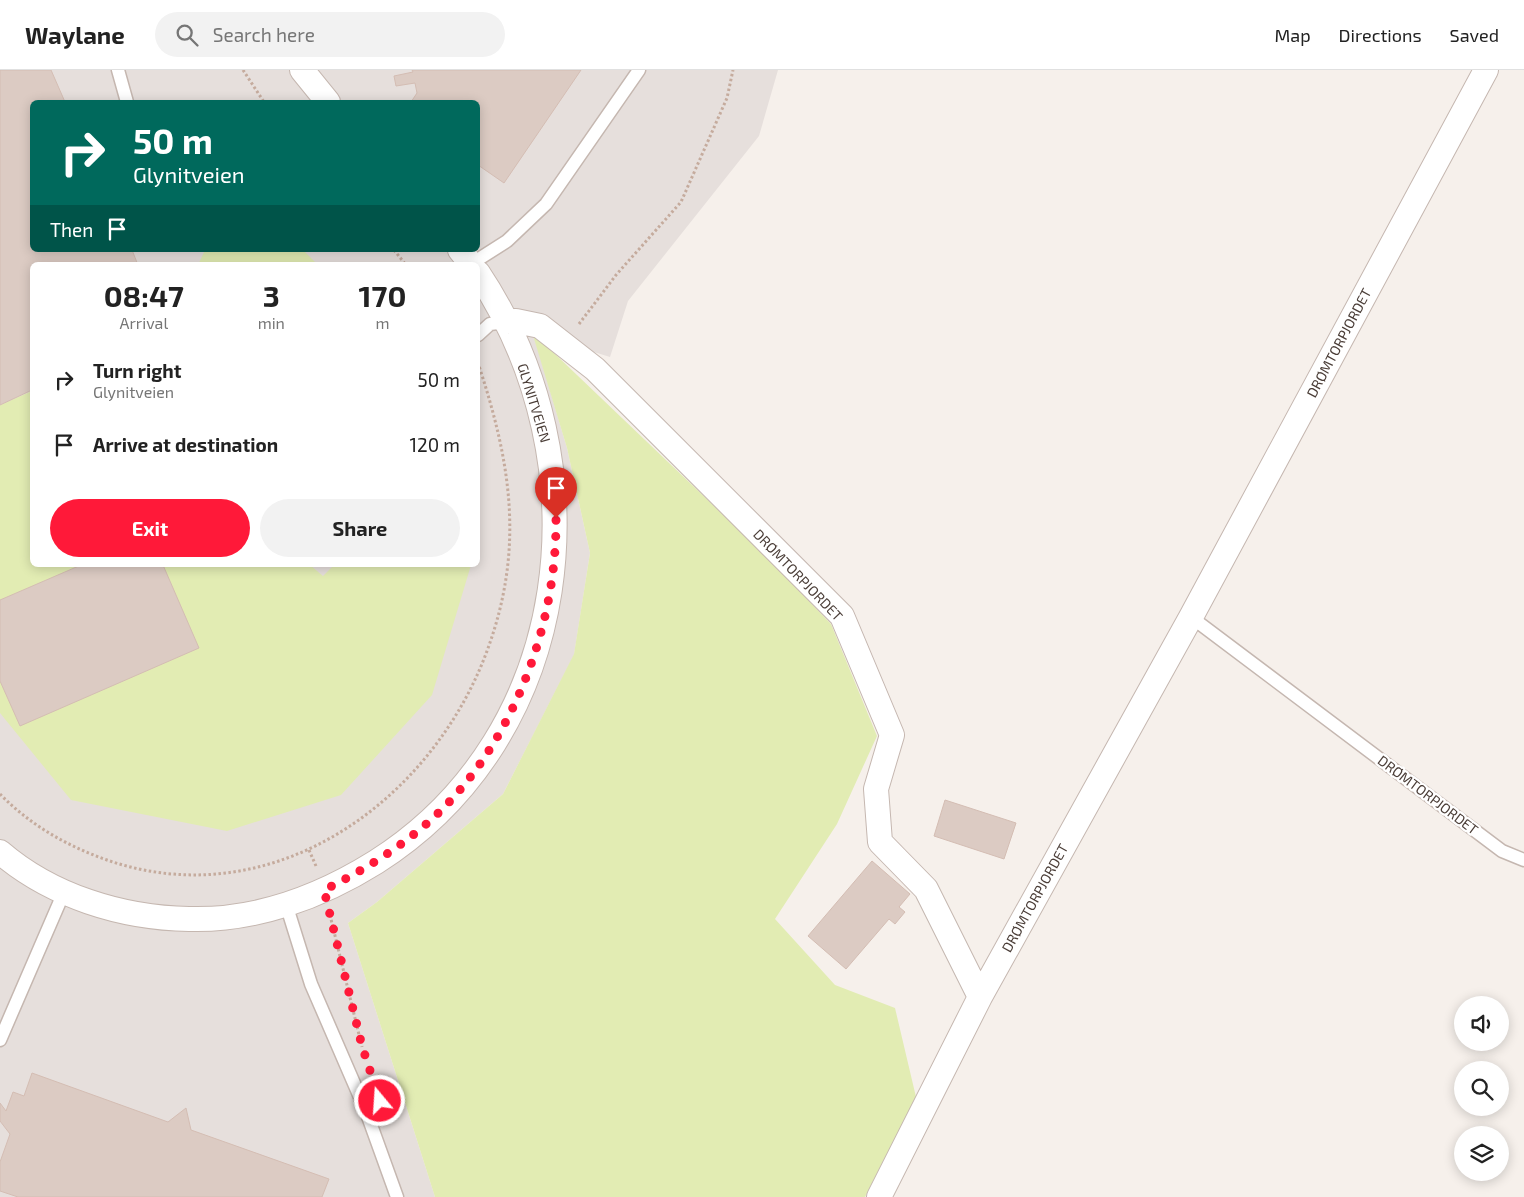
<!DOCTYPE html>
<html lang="en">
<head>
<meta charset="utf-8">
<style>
	body { margin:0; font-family:"Exo 2",sans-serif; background:#f2f2f2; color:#222; height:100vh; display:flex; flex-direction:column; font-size:19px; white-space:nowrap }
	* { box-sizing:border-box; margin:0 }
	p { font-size:16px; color:#767676 }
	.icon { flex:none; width:28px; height:28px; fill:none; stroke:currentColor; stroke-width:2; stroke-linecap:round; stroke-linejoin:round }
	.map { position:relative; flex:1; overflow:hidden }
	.drawer { position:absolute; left:30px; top:192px; width:450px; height:305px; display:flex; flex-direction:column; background:#fff; border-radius:8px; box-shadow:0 2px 12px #0003 }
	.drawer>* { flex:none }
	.banner { position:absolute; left:30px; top:30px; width:450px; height:152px; border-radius:8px; box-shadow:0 2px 12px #0003; background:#00695c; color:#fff; overflow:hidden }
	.buttons { position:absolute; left:1454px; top:926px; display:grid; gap:10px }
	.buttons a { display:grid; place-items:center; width:55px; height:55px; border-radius:50%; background:#fff; box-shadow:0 2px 12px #0003; font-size:25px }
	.pin { position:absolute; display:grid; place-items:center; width:42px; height:42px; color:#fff; margin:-51px -21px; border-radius:50% 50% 50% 0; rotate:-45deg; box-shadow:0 0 5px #0007 }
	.pin .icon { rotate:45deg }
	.me { position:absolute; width:55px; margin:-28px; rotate:342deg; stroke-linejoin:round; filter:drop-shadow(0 0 4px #0008) }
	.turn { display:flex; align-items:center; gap:18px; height:105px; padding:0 20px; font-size:22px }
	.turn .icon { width:65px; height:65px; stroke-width:2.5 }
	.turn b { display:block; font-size:35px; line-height:42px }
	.then { display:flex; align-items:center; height:48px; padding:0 20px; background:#0003; gap:10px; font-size:19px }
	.eta { display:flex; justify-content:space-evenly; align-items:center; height:85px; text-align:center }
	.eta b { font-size:30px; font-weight:700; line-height:35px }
	.cta { display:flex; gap:10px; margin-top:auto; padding:10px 20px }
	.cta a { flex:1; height:58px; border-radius:30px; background:#ff1939; color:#fff; font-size:20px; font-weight:700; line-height:58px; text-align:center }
	.cta a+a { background:#f2f2f2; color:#222 }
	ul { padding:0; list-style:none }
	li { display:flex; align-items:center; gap:15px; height:65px; padding:0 20px }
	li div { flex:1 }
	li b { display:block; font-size:19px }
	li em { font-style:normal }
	header { display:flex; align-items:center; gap:30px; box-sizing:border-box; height:70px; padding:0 25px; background:#fff; border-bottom:1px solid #e0e0e0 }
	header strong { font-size:24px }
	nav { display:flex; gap:28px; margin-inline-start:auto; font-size:18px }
	.search { width:350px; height:45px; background:#f2f2f2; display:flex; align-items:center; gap:12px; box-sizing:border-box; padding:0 18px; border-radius:28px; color:#767676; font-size:19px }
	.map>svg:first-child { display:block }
	.industrial { fill:#e6dfdc; fill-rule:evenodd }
	.green { fill:#e2ecb3 }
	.building { fill:#dccbc3; stroke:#d4bdb3 }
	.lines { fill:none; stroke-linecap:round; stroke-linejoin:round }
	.lane-casing { stroke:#c5b7b0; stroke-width:15 }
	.street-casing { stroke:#c5b7b0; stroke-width:26 }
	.path { stroke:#c5ab9d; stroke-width:3; stroke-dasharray:2.5 2.5; stroke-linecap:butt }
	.lane { stroke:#fff; stroke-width:12 }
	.street { stroke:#fff; stroke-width:24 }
	.route { stroke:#ff1939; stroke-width:9; stroke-dasharray:0 16.2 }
	.labels { text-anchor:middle; stroke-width:4.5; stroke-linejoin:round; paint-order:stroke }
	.street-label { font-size:14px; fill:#4b3e38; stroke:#fff }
</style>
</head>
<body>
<header>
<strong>Waylane</strong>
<div class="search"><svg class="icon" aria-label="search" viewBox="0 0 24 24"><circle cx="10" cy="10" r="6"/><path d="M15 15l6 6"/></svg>Search here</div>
<nav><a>Map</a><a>Directions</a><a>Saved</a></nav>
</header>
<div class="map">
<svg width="1524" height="1127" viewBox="0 0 1524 1127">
	<rect width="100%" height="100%" fill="#f6f0eb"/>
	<!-- industrial -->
	<path class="industrial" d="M0,0h778l-19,66 -131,165 -18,56 -77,-24 34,115 23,105 -16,102 -71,139 -126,108 -29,21 87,274h-435zM32,32h446v148h-446zM32,195h446v300h-446z"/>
	<!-- green -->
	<path class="green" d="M205,180h98l15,15h-120z
		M532,262l225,215 74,77 46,112 -40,88 -62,95 60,66 60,23 21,89 -51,100h-430l-87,-274 29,-21 126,-108 71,-140 16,-101 -23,-105z
		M32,321v174h278l13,11 11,-11h137l-39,130 -91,100 -114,36 -156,-31 -71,-87v-308z"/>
	<!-- building -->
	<path class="building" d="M0,0h51l14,32h-33v148h100l6,15h-106v125l-32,15z
		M412,0h169l-77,113 -26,-18v-63h-67l6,-9 -2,-10 -19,3 -2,-10 19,-4z
		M81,495h82l36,83 -179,78 -20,-45v-81z
		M945,730l71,23 -12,36 -70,-23z
		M872,791l38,33 -11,13 6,5 -10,12 -6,-5 -43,50 -38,-33z
		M32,1003l136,49 18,-14 5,22 138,49 -7,18h-304l-18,-6v-29l10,-28 -10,-13v-18l6,8 7,-19 11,4z"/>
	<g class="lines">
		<defs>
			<path id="lane" d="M118,0l9,32
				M471,194l36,-23 39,-37 93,-134
				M478,265l12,-11 16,-2
				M1191,547l311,234 22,9
				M286,834l25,80 55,127 31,86
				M0,970l64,-148"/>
			<path id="street" d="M302,0l26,32
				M460,180l12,15
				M506,252l10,-1 24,5 55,43 247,247 50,119 -16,54 4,53 46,47 54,108
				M0,782c51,44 122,66 189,67 66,2 131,-22 187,-57 200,-127 229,-399 102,-589
				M879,1127l101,-200 211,-380 295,-547"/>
		</defs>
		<!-- lane casing -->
		<use href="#lane" class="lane-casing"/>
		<!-- street casing -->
		<use href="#street" class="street-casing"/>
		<!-- path -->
		<path class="path" d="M243,0l21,32
			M394,180l12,15
			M579,254l37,-49 65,-73 46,-104 6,-28
			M0,724c30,31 67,52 107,66 164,57 324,-57 380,-209 38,-103 24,-188 -9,-288
			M309,780l7,16
			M330,845l32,132"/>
		<!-- lane -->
		<use href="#lane" class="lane"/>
		<!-- street -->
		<use href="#street" class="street"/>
	</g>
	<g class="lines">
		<!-- route -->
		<path class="route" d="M380,1031l-18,-55 -38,-156c46,-23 91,-51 127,-90 68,-74 106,-182 105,-282"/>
	</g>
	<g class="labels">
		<!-- street labels -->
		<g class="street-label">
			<text transform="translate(1339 273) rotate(-62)" y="5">DRØMTORPJORDET</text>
			<text transform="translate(534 333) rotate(73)" y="5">GLYNITVEIEN</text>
			<text transform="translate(798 505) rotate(46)" y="5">DRØMTORPJORDET</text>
			<text transform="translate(1428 725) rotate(37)" y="5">DRØMTORPJORDET</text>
			<text transform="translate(1035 828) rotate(-61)" y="5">DRØMTORPJORDET</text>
		</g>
	</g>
</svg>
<div class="buttons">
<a><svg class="icon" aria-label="sound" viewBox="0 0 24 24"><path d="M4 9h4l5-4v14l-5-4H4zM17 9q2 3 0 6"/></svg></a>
<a><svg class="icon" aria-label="search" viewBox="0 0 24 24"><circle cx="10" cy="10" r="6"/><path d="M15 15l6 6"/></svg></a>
<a><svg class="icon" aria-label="layers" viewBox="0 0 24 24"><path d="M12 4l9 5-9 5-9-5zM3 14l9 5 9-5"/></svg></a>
</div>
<div class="pin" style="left:556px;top:448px;background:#d93025"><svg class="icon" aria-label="arrive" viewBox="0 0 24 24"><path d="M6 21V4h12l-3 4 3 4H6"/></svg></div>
<svg class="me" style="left:380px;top:1031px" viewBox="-20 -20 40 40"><circle r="17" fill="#ff1939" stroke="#fff" stroke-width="3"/><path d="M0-11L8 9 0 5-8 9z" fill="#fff"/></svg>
<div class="banner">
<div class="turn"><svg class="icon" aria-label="right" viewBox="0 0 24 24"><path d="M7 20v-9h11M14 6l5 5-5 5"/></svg><div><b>50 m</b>Glynitveien</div></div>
<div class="then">Then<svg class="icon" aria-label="arrive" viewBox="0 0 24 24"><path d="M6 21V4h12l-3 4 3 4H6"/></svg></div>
</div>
<section class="drawer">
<div class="eta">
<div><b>08:47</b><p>Arrival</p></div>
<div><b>3</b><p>min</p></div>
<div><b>170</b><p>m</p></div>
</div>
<ul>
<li><svg class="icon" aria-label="right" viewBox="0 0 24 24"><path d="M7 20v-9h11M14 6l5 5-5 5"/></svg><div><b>Turn right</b><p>Glynitveien</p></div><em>50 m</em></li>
<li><svg class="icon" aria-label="arrive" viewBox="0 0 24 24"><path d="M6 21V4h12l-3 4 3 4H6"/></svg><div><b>Arrive at destination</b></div><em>120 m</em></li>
</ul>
<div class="cta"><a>Exit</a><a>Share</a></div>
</section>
</div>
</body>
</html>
